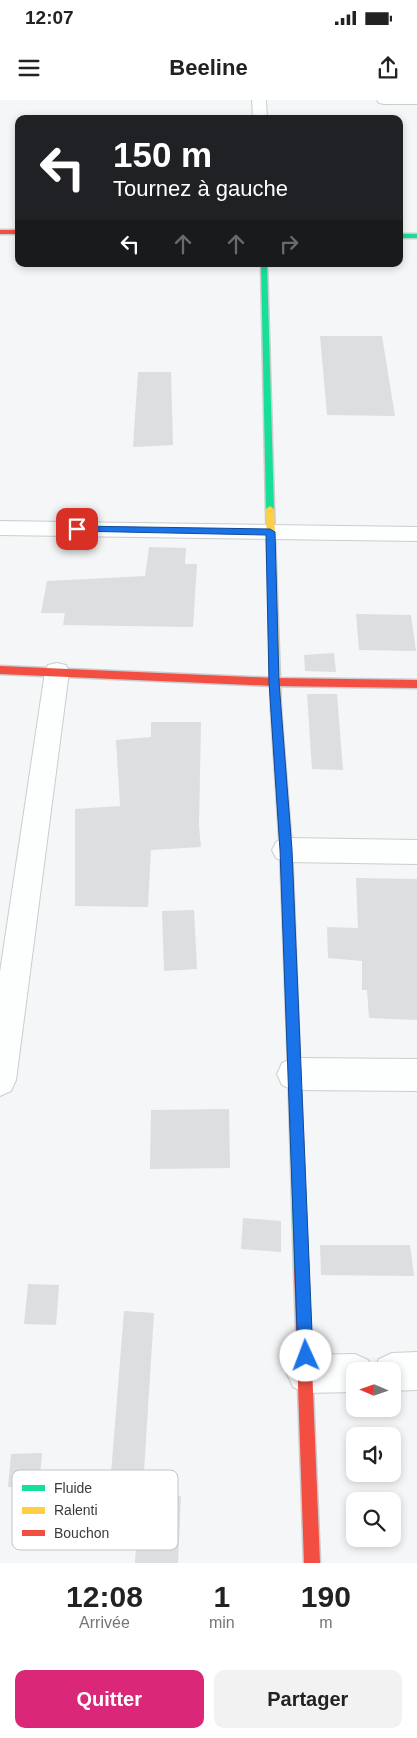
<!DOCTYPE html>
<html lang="fr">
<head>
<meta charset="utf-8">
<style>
	body { margin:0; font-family:Helvetica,sans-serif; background:#f2f2f2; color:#222; height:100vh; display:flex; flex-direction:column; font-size:19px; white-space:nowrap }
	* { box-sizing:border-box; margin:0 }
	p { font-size:16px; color:#767676 }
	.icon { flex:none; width:28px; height:28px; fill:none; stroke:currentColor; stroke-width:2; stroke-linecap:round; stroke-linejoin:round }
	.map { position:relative; height:1463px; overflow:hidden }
	.sheet { display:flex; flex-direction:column; background:#fff; flex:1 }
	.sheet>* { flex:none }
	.hud { position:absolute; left:15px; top:15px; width:388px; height:152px; border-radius:10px; box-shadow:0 2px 8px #0003; background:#202124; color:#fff; overflow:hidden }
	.needle { width:32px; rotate:272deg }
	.fabs { position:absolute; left:346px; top:1262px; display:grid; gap:10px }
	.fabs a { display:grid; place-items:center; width:55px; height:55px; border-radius:10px; background:#fff; box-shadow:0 2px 8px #0003; font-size:25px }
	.pin { position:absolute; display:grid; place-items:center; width:42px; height:42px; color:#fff; margin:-21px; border-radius:10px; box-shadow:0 2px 8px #0006 }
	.me { position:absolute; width:55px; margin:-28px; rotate:358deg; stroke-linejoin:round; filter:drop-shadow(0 0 4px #0008) }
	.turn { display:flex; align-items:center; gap:18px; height:105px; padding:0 15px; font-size:22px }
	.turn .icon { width:65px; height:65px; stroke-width:2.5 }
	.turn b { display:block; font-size:35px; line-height:42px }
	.lanes { display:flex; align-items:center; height:48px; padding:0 15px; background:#0003; justify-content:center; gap:25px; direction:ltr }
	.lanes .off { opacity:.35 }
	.eta { display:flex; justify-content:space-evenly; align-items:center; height:85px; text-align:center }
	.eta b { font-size:30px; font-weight:800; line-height:35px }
	.action { display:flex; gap:10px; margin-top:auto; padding:10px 15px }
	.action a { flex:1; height:58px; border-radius:10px; background:#db2777; color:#fff; font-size:20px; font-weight:800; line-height:58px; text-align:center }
	.action a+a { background:#f2f2f2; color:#222 }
	.status { display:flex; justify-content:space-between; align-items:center; height:35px; padding:0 25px; background:#fff; direction:ltr }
	.status svg { height:14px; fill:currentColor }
	header { display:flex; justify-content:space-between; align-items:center; height:65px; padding:0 15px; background:#fff; font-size:22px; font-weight:800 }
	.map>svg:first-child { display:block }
	.building { fill:#dcdedf }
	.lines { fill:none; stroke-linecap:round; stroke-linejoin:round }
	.street-casing { stroke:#cbcdce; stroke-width:2 }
	.fast-casing { stroke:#cbcdce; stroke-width:3 }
	.slow-casing { stroke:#cbcdce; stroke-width:3 }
	.jam-casing { stroke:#cbcdce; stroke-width:3 }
	.street { fill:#fdfefe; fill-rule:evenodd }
	.fast { fill:#16e098; fill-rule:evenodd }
	.slow { fill:#ffcf43; fill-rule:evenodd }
	.jam { fill:#f24e42; fill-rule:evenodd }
	.route { fill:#1a73e8; stroke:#114b97 }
	.key { fill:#fff; stroke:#c4c4c4; stroke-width:1 }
	.key-label { font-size:14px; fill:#3a3b3c }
</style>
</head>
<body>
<div class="status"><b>12:07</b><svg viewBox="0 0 49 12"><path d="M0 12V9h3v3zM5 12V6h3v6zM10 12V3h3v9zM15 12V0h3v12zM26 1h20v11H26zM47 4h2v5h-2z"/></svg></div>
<header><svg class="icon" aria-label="menu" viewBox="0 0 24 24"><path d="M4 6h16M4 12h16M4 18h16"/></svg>Beeline<svg class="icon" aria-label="share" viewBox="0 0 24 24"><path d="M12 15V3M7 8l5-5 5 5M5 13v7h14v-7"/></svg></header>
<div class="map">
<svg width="417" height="1463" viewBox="0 0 417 1463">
	<rect width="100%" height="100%" fill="#f4f6f8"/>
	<!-- building -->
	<path class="building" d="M320,236h62l13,80 -68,-1z
		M138,272h33l2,73 -40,2z
		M149,447l37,1 -1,16h12l-4,63 -130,-2 2,-12h-24l6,-32 98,-5z
		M356,514l55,1 5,36 -57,-1z
		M334,553l2,19 -31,-1 -1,-16z
		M307,594h30l6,76 -31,-1z
		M151,622h50l-2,104 2,21 -50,3 -3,57 -73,-1v-97l45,-3 -4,-66 35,-3z
		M356,778l61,1v141l-48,-2 -2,-28h-5v-29l-34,-3 -1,-31 31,1z
		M194,810l3,59 -33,2 -2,-60z
		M229,1009l1,59 -80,1 1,-59z
		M243,1118l38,3v31l-40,-3z
		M320,1145h90l4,31 -93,-1z
		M28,1184l31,1 -3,40 -32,-1z
		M124,1211l30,2 -11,174 -33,-1z
		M42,1353l-3,35 -31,-1 3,-33z
		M139,1393l42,3 -3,67h-43z"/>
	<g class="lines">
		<defs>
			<path id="street" d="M252,0h14l1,19h-14z
				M377,0h40v4h-33l-5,-1z
				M0,421l417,6v14l-417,-6z
				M57,563l9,2 3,7 -53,408 -5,11 -11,5v-124l45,-300 3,-7z
				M286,738l131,2v24l-131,-2 -10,-4 -4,-8 4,-8z
				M293,958l124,1v32l-124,-1 -11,-5 -5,-11 5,-11z
				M417,1252v38l-25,1v-20h-18l5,-12 13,-6z
				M355,1254l13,6 5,11h-18v21l-49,1 -13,-6 -6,-13 6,-13 13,-6z"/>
			<path id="fast" d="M399,134h18v4h-18z
				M261,164h6l7,245 -4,3 -4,-3z
				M294,957l5,2 1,4 8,205 -2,5 -5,2 -5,-2 -2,-5 -6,-205 1,-4z"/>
			<path id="slow" d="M270,406l4,3 7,201 -5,4 -5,-4 -5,-201z"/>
			<path id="jam" d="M0,130h19v4h-19z
				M0,566l274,12 143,2v8l-143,-2 -274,-12z
				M276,606l5,4 11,140 8,213 -1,4 -5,2 -5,-2 -1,-4 -8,-213 -9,-140z
				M301,1161l5,2 2,5 12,295h-16l-10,-295 2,-5z"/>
		</defs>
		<!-- street casing -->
		<use href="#street" class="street-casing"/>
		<!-- fast casing -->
		<use href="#fast" class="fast-casing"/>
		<!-- slow casing -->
		<use href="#slow" class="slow-casing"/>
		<!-- jam casing -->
		<use href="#jam" class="jam-casing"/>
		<!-- street -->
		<use href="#street" class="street"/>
		<!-- fast -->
		<use href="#fast" class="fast"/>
		<!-- slow -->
		<use href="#slow" class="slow"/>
		<!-- jam -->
		<use href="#jam" class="jam"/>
	</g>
	<!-- route -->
	<path class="route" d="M77,426l193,3 5,3 4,150 13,168 21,506 -2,5 -5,2 -6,-2 -2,-5 -18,-506 -11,-168 -3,-147 -192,-4 -1,-2z"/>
	<!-- legend -->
	<rect x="12" y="1370" width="166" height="80" rx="8" class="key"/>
	<rect x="22" y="1385" width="23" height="6" fill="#16e098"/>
	<rect x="22" y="1407" width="23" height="7" fill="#ffcf43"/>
	<rect x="22" y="1430" width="23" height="6" fill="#f24e42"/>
	<g class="key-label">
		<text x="54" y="1393">Fluide</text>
		<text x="54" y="1415">Ralenti</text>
		<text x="54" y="1438">Bouchon</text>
	</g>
</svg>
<div class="fabs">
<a><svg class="needle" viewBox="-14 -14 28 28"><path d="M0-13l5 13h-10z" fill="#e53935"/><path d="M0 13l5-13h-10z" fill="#767676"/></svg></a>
<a><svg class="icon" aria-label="sound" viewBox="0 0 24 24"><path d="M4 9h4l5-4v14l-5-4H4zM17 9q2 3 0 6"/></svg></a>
<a><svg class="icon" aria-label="search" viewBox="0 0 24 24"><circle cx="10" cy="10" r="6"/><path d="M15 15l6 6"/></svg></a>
</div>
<div class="pin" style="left:77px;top:429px;background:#d93025"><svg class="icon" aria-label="arrive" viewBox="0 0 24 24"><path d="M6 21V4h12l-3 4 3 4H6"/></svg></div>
<svg class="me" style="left:306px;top:1256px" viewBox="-20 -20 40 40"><circle r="19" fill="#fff"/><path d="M0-13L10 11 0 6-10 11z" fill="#1a73e8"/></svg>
<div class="hud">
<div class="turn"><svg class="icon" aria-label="left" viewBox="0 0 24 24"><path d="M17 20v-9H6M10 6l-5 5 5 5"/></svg><div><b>150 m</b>Tournez à gauche</div></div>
<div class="lanes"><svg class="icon" aria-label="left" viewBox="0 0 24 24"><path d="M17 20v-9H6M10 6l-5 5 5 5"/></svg><svg class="icon off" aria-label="ahead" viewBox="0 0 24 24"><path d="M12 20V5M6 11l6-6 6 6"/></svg><svg class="icon off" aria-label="ahead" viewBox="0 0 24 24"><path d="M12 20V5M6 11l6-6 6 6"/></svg><svg class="icon off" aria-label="right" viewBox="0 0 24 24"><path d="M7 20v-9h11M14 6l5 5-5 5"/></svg></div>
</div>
</div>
<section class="sheet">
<div class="eta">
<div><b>12:08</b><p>Arrivée</p></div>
<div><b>1</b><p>min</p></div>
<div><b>190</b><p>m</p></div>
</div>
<div class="action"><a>Quitter</a><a>Partager</a></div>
</section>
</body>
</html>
